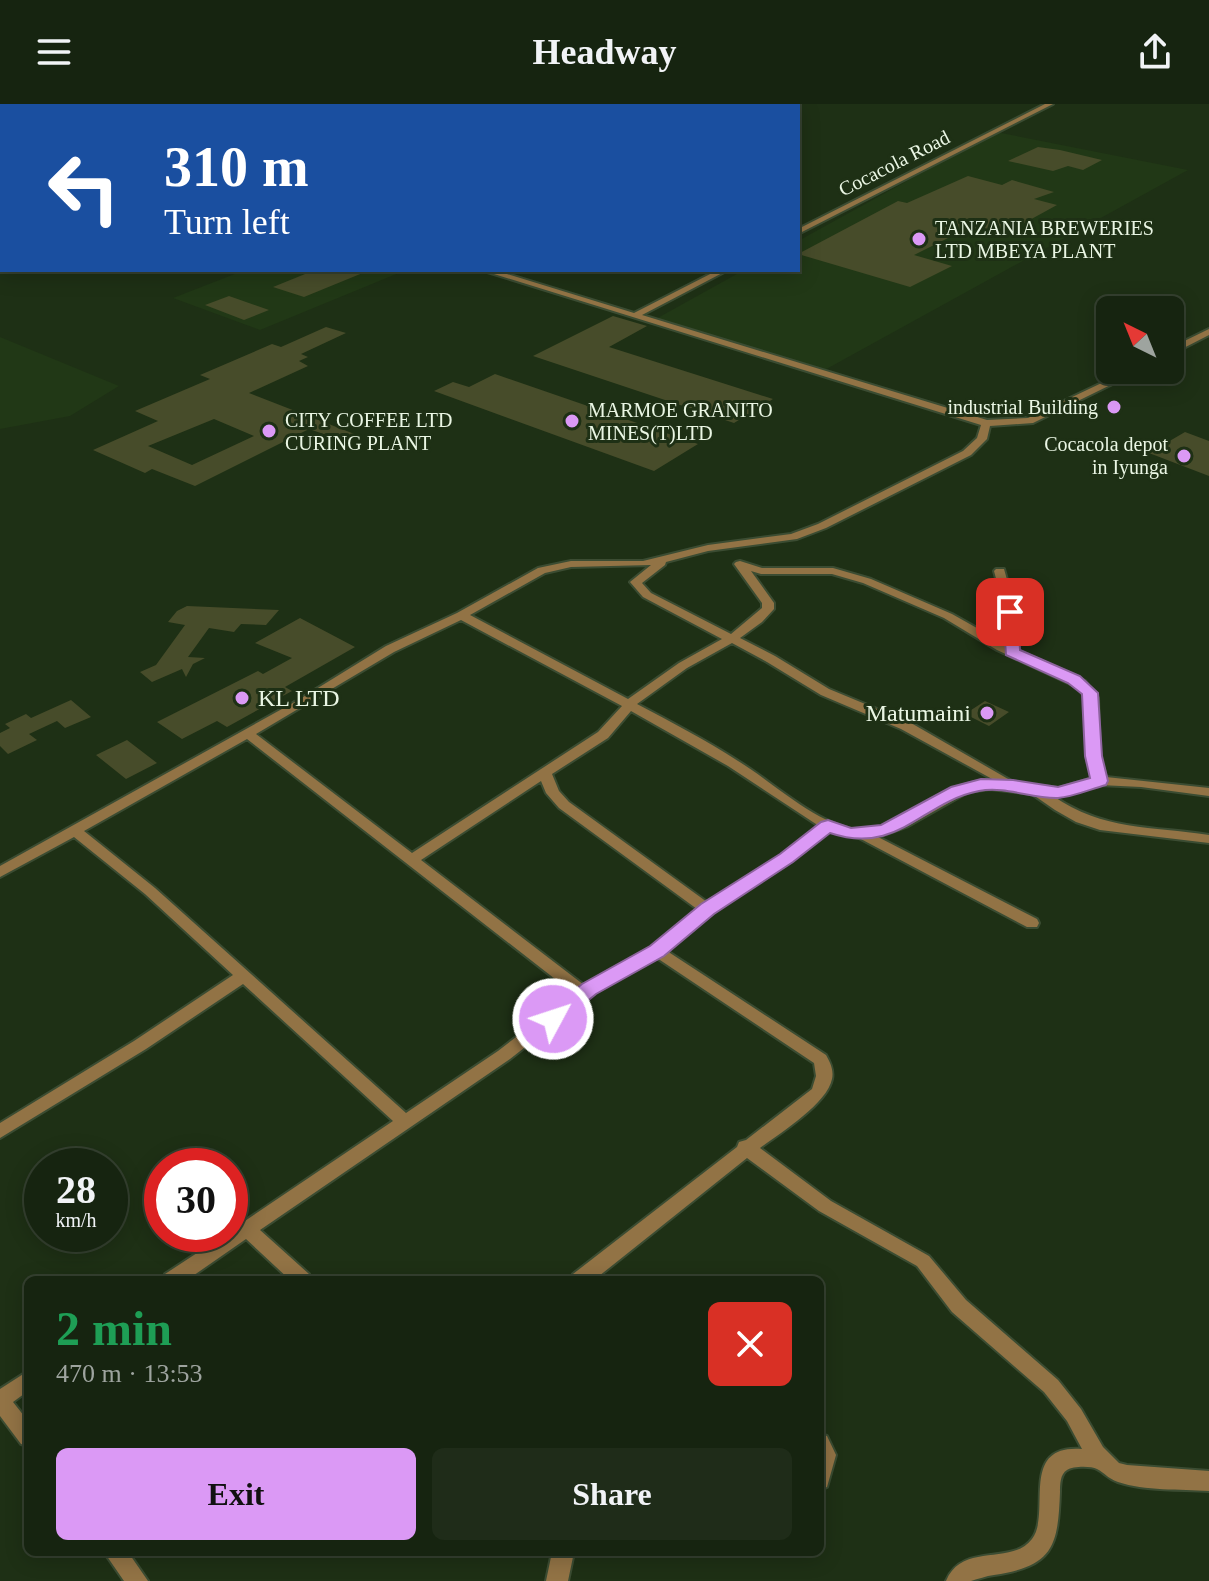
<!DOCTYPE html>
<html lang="en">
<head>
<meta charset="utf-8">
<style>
	body { margin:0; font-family:"Times New Roman",serif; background:#1f2c19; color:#f1f3f6; height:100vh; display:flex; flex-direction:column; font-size:30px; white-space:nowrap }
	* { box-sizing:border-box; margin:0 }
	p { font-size:26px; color:#9ea49f }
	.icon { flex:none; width:44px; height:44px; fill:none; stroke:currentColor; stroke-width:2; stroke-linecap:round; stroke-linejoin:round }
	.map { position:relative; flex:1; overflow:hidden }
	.drawer { position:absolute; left:24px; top:1172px; width:800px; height:280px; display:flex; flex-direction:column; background:#162410; border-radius:12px; box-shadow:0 4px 20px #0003,0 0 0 2px #354130 }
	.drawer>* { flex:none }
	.banner { position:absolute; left:0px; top:0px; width:800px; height:168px; box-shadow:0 4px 20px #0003,0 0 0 2px #354130; background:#1a4fa0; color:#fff; overflow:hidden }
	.needle { width:52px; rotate:317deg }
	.controls { position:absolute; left:1096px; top:192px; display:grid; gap:16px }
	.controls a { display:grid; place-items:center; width:88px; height:88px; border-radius:12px; background:#162410; box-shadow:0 4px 20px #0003,0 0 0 2px #354130; font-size:40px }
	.speed { position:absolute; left:24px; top:1044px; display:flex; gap:16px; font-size:40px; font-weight:700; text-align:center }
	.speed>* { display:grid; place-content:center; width:104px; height:104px; border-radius:50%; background:#162410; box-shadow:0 4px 20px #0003,0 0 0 2px #354130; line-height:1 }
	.speed small { font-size:20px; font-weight:400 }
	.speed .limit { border:12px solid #d22; background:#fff; color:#111 }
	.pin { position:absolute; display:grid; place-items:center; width:68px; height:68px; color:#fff; margin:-34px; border-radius:16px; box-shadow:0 4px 12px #0006 }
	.me { position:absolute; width:88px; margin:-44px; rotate:50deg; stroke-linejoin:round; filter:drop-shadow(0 0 6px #0008) }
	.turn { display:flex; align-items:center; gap:28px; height:168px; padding:0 32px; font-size:36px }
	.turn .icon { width:104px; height:104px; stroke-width:2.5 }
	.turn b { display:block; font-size:56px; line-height:68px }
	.round { display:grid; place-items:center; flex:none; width:84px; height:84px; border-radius:12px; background:#1f2c19 }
	.headline { display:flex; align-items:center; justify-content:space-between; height:136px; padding:0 32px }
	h1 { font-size:48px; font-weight:600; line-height:60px; color:#1e9e55 }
	.button { display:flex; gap:16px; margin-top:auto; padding:16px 32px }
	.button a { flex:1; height:92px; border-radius:12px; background:#db99f5; color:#111; font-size:32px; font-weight:600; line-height:92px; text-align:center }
	.button a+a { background:#1f2c19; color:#f1f3f6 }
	header { display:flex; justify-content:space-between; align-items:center; height:104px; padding:0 32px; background:#162410; font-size:36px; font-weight:600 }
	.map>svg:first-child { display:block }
	.built { fill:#213816 }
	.building { fill:#474c2a; fill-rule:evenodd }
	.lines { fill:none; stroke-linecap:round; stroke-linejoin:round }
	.minor-casing { stroke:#3b4c32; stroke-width:4 }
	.trunk-casing { stroke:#3b4c32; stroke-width:4 }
	.minor { fill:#927345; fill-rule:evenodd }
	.trunk { fill:#f8d092; fill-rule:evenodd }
	.rail { stroke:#909f89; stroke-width:3; stroke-dasharray:8 4; stroke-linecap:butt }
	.route { fill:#db99f5; stroke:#8e639f; stroke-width:2 }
	.poi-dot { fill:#db99f5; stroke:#1e3015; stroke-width:3 }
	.labels { text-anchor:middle; stroke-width:6; stroke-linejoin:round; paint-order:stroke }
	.far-street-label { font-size:20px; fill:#eaf6e4; stroke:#1e3015 }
	.far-poi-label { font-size:20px; fill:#eaf6e4; stroke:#1e3015; text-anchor:start }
	.poi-label { font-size:24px; fill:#eaf6e4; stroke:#1e3015; text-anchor:start }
</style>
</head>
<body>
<header><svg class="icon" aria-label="menu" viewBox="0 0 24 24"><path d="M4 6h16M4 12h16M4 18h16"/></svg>Headway<svg class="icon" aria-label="share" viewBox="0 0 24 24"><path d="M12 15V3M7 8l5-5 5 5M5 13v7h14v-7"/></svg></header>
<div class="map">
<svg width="1209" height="1477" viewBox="0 0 1209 1477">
	<rect width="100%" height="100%" fill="#1e3015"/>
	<!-- built -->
	<path class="built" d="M996,28l192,38 -367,202 -167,-52 90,-50h54v-29z
		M245,166h161l-146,60 -87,-32z
		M0,233l119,49 -49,30 -70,13z"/>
	<!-- building -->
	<path class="building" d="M1038,43l22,3 42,10 -19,10 -15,-4 -15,5 -45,-10z
		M968,72l34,9 10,-5 42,12 -20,7 23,6 -58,32 -31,-9 -54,27 38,11 -42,21 -112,-33 100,-53 9,2z
		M315,166h55l-66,27 -31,-10z
		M229,192l40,14 -25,10 -39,-15z
		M613,212l34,10 -38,21 164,52 -39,24 -201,-67z
		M326,223l20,6 -45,21 7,3 -9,4 9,5 -59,27 108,42 -10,7 -38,-13 -114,57 -43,-17 -7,4 -52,-23 65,-29 -23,-10 75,-32 -10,-4 72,-31 9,3zM214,315l40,17 -62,29 -44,-19z
		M495,270l203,70 -44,27 -220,-80 19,-9 16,5z
		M1185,328l24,9v35l-60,-23z
		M187,502l92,4 -13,15 -25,-1 -7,8 -25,-4 -21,29 17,1 -12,6 -7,13 -4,-8 -30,13 -12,-10 16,-7 29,-40 -17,-3 9,-11z
		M300,514l55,29 -70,40 7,4 -65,36 -10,-6 -35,18 -25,-17 101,-51 5,3 29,-16 -37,-15z
		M71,596l20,17 -26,11 -8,-7 -28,13 8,6 -29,14 -8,-8v-13l10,-5 -5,-4 21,-10 5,4z
		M985,597l24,11 -20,14 -24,-12z
		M127,636l30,23 -31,16 -30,-24z"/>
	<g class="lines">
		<defs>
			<path id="minor" d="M1045,0h8l-255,130v-5z
				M0,18h2v4h-2z
				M481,166h13l140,43 84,-43h10l-86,45 345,105 41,-2 101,-48h12l-108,53 -43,3 -3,13 -16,16 -145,73 -29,11 -89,12 -42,11 -1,3 -23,18 9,10 80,41 31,-26v-5l-28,-39 2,-2 4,-1 22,7h71l38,11 81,35 55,31 -2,-33 -11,-41 2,-2h8l15,53 -1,28 67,31 13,17 2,58 6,21 103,11v8l-68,-9 -41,-2 -47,11c50,35 99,30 156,39v8l-109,-13 -24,-8 -21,-12 -23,-16 -42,-5 -22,3 -60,34 -30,11 159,82 2,4 -2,4h-10l-168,-89 -29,-7 -38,30 -80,52 -45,38 159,104c4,7 8,15 6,24 -5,25 -52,54 -72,69l71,53 98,55 37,44 92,80 23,29 22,38 16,16 8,2 82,6v20c-29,-2 -64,0 -91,-9 -11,-4 -13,-9 -21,-13 -6,-3 -24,-3 -30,1 -7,4 -7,15 -7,22 -2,55 -7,74 -66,83 -8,1 -16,4 -23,6 -8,0 -17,0 -25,0 16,-39 66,-15 86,-42 20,-26 -14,-95 50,-90l-15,-28 -23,-29 -92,-80 -35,-46 -98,-55 -72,-53 -153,122h-23l2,-6 164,-127 2,-5 7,-2 66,-51 4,-13 -2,-13 -157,-105 -63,35 -84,66 -250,171 49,44 2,6h-21l-44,-41 -59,41h-24l2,-6 61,-40h4v-3l163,-110 -150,-137 -97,65 -146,89v-15l134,-82 99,-66 -88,-81 -71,-57 -74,40v-11l300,-167 86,-53 71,-33 81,-45 33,-7h72l65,-16 83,-11 27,-10 145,-73 14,-13 4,-13zM651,461l-21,17 13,15 79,42 -43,24 -51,36 -158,-84 75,-42 26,-6zM751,467l10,3h71l31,9 81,35 53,32 80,37 9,11v58l7,22 -34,10 -44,-5 -104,-60 -82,-34 -54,-33 -35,-18 22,-16 12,-13v-6zM461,516l161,86 -24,26 -186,121 -156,-119 138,-82zM732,539l35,19 54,33 80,34 93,51c-54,0 -79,44 -123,50 -44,5 -96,-47 -133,-69 -32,-21 -67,-39 -101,-57l50,-36zM631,607l97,55 91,60 -37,29 -75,47 -138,-100 -10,-11 -7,-17 56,-36zM247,635l326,254 -75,58 -92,62 -251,-225 -71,-57zM541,677l5,12 13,15 138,101 -45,38 -68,38 -163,-125z
				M1209,225v6l-39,20v-7z
				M28,1267v20l-15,11 15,19v25l-7,-2 -21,-28v-27z
				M820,1330l7,2 9,19 -9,32 -7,3z
				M104,1448h24l20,29h-24z
				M549,1448h22l2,5 -5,24h-22l5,-24z"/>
			<path id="trunk" d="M103,0h18l-19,2z
				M0,24h2v6h-2z"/>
		</defs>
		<!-- minor casing -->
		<use href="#minor" class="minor-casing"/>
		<!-- trunk casing -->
		<use href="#trunk" class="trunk-casing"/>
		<!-- minor -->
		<use href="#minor" class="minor"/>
		<!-- trunk -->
		<use href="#trunk" class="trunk"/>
		<!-- rail -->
		<path class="rail" d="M438,2l6,-2"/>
	</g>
	<!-- route -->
	<path class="route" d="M1010,504l8,4 2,38 60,26 18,17 4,63 6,25 -2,4c-15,4 -33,12 -48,13 -26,1 -52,-12 -79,-7 -57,11 -81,65 -149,42l-37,29 -79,52 -50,42 -68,38 -36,30h-15l-3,-5 3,-5 37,-30 68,-38 51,-42 79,-50 41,-32 7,-2 23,8 30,-3 70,-38 30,-8 32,1 45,7 32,-9 -5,-22 -3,-62 -14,-11 -62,-28 -3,-43z"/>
	<!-- markers -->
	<g class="poi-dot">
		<circle cx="919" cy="135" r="8"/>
		<circle cx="1114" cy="303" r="8"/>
		<circle cx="572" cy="317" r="8"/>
		<circle cx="269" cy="327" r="8"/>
		<circle cx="1184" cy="352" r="8"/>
		<circle cx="242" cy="594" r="8"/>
		<circle cx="987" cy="609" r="8"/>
	</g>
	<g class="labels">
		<!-- far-street labels -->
		<g class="far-street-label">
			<text transform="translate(894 59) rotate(-27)" y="7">Cocacola Road</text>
		</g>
		<!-- far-poi labels -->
		<g class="far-poi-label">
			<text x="935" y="131">TANZANIA BREWERIES<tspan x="935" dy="23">LTD MBEYA PLANT</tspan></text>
			<text x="1098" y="310" text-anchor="end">industrial Building</text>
			<text x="588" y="313">MARMOE GRANITO<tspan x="588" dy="23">MINES(T)LTD</tspan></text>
			<text x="285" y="323">CITY COFFEE LTD<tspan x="285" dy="23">CURING PLANT</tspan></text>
			<text x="1168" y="347" text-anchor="end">Cocacola depot<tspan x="1168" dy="23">in Iyunga</tspan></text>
		</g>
		<!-- poi labels -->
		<g class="poi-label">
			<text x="258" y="602">KL LTD</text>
			<text x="971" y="617" text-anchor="end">Matumaini</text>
		</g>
	</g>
</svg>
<div class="controls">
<a><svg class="needle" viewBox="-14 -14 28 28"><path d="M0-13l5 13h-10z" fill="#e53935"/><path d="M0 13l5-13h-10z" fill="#9ea49f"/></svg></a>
</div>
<div class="speed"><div>28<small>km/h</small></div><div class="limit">30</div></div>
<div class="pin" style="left:1010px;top:508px;background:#d93025"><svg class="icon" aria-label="arrive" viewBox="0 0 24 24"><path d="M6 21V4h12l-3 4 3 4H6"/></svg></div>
<svg class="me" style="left:553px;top:915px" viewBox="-20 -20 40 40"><circle r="17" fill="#db99f5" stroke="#fff" stroke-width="3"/><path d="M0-11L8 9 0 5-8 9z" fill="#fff"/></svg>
<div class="banner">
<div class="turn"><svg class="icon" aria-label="left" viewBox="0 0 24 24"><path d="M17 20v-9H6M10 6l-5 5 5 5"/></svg><div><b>310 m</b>Turn left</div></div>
</div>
<section class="drawer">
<div class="headline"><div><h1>2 min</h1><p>470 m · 13:53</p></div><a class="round" style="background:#d93025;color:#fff"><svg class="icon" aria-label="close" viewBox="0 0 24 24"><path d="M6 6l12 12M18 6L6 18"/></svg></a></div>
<div class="button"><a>Exit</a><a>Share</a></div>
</section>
</div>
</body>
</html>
